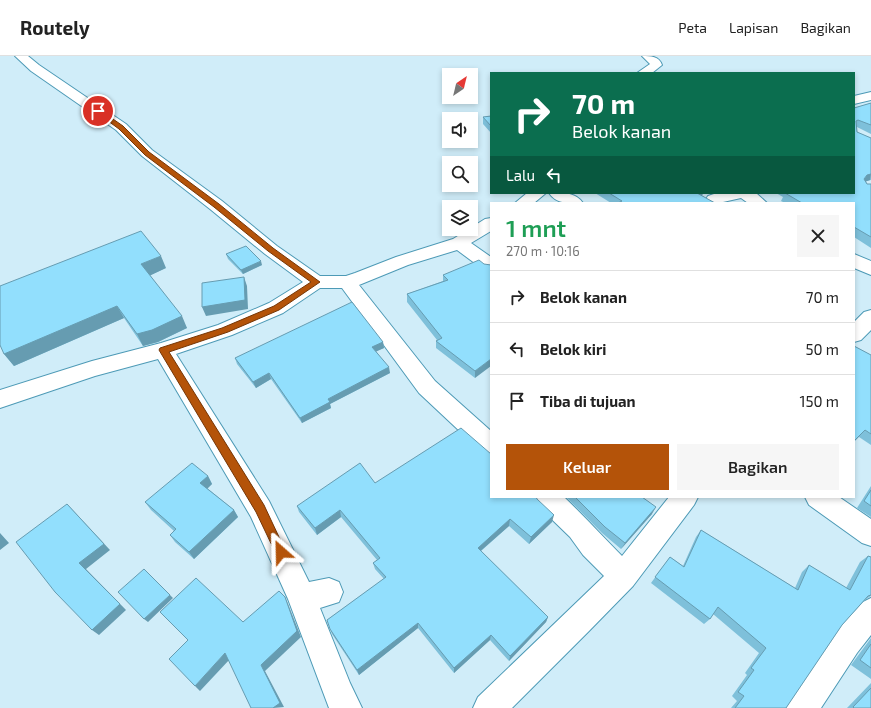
<!DOCTYPE html>
<html lang="id">
<head>
<meta charset="utf-8">
<style>
	body { margin:0; font-family:"Exo 2",sans-serif; background:#f6f6f6; color:#222; height:100vh; display:flex; flex-direction:column; font-size:15px; white-space:nowrap }
	* { box-sizing:border-box; margin:0 }
	p { font-size:13px; color:#767676 }
	.icon { flex:none; width:22px; height:22px; fill:none; stroke:currentColor; stroke-width:2; stroke-linecap:round; stroke-linejoin:round }
	.map { position:relative; flex:1; overflow:hidden }
	.sheet { position:absolute; left:490px; top:146px; width:365px; height:296px; display:flex; flex-direction:column; background:#fff; border-radius:0px; box-shadow:0 2px 6px #0003 }
	.sheet>* { flex:none }
	.guide { position:absolute; left:490px; top:16px; width:365px; height:122px; border-radius:0px; box-shadow:0 2px 6px #0003; background:#0b6e4f; color:#fff; overflow:hidden }
	.needle { width:26px; rotate:35deg }
	.tools { position:absolute; left:442px; top:12px; display:grid; gap:8px }
	.tools a { display:grid; place-items:center; width:36px; height:36px; border-radius:0px; background:#fff; box-shadow:0 2px 6px #0003; font-size:20px }
	.pin { position:absolute; display:grid; place-items:center; width:34px; height:34px; color:#fff; margin:-17px; border:2px solid #fff; border-radius:50%; box-shadow:0 1px 4px #0007 }
	.me { position:absolute; width:44px; margin:-22px; rotate:335deg; stroke-linejoin:round; filter:drop-shadow(0 0 3px #0008) }
	.turn { display:flex; align-items:center; gap:14px; height:84px; padding:0 16px; font-size:18px }
	.turn .icon { width:52px; height:52px; stroke-width:2.5 }
	.turn b { display:block; font-size:28px; line-height:34px }
	.then { display:flex; align-items:center; height:38px; padding:0 16px; background:#0003; gap:8px; font-size:15px }
	.round { display:grid; place-items:center; flex:none; width:42px; height:42px; border-radius:0px; background:#f6f6f6 }
	.head { display:flex; align-items:center; justify-content:space-between; height:68px; padding:0 16px }
	h1 { font-size:24px; font-weight:600; line-height:30px; color:#1e9e55 }
	.primary-button { display:flex; gap:8px; margin-top:auto; padding:8px 16px }
	.primary-button a { flex:1; height:46px; border-radius:0px; background:#b45309; color:#fff; font-size:16px; font-weight:600; line-height:46px; text-align:center }
	.primary-button a+a { background:#f6f6f6; color:#222 }
	ul { padding:0; list-style:none }
	li { display:flex; align-items:center; gap:12px; height:52px; padding:0 16px; border-top:1px solid #e0e0e0 }
	li div { flex:1 }
	li b { display:block; font-size:15px }
	li em { font-style:normal }
	header { display:flex; align-items:center; gap:24px; box-sizing:border-box; height:56px; padding:0 20px; background:#fff; border-bottom:1px solid #e0e0e0 }
	header strong { font-size:19px }
	nav { display:flex; gap:22px; margin-inline-start:auto; font-size:14px }
	.map>svg:first-child { display:block }
	.lines { fill:none; stroke-linecap:round; stroke-linejoin:round }
	.minor-casing { stroke:#4d9ab6; stroke-width:2 }
	.minor { fill:#fff; fill-rule:evenodd }
	.wall { fill:#7ec0da }
	.shaded-wall { fill:#669cb1 }
	.building { fill:#92dffd; stroke:#669cb1 }
	.route { fill:#b45309; stroke:#753606 }
</style>
</head>
<body>
<header>
<strong>Routely</strong>
<nav><a>Peta</a><a>Lapisan</a><a>Bagikan</a></nav>
</header>
<div class="map">
<svg width="871" height="652" viewBox="0 0 871 652">
	<rect width="100%" height="100%" fill="#d0edf9"/>
	<g class="lines">
		<defs>
			<path id="minor" d="M15,0h13l11,9 87,59 26,26 70,51 55,45 43,30h26l9,-3 41,-16 57,-18 32,-20 6,-1v13l-20,12 20,14v15l-7,-2 -27,-20 -49,15 -49,20 76,96 56,50v25l-8,-3 -64,-60 -77,-105h-22l-37,25 -51,22 -56,19 93,147 40,81 20,-4 10,4 4,10 -4,10 -19,6 30,75 12,25h-33l-41,-109 -37,-82 -93,-158 -63,17 -95,32v-18l92,-29 69,-18 57,-18 51,-22 34,-21 -38,-28 -55,-45 -68,-53 -26,-26 -85,-59z
				M642,0c9,0 17,0 20,9l-10,8h-15l13,-9z
				M871,36v8l-17,4v-8z
				M527,137h19l-12,10h-19z
				M549,137c12,0 26,-2 34,10 -12,0 -26,2 -34,-10z
				M717,137h39l11,10h-19l-7,-5 -18,4v1h-16l-1,-4 2,-3z
				M854,198l17,7v14l-17,-7z
				M871,254v20l-10,10 -7,2v-20l10,-10z
				M533,441h31c20,19 38,39 58,59l47,-59h29l-4,8 -61,81 -44,45 -77,77h-39l5,-11 126,-121 -21,-21 -13,-18 -33,-32z
				M805,441h34l32,22v27l-9,-3 -53,-38z
				M871,542v37l-14,18 -36,55h-35l5,-11 44,-66 26,-28z"/>
		</defs>
		<!-- minor casing -->
		<use href="#minor" class="minor-casing"/>
		<!-- minor -->
		<use href="#minor" class="minor"/>
	</g>
	<!-- wall -->
	<path class="wall" d="M871,47v31l-14,-7v5l14,6v42l-5,1 1,3h4v64l-17,-11v-34h-69l-4,-2 2,-4 -7,-4h78v-85z
		M491,60v17l-8,-9v-7z
		M595,137h108l-1,3 13,7h-104z
		M226,198l36,11 -19,9 -15,-15z
		M484,208l-9,114 -39,-30v-7l1,-1 -30,-38v-8l36,-13v-6z
		M166,212l-16,7 37,53 -29,14 -15,4 -19,-28 -110,48 -10,-12 -4,-68z
		M383,286l1,6 -8,3 14,22 -60,31 1,4 -29,15 -31,-44 -15,9 -19,-24 -2,-6z
		M854,290l17,9v90l-12,-8 -5,5z
		M208,420l4,8 -5,4 27,22 4,7 -44,42 -19,-17 -5,-7 4,-4 -23,-21 -6,-8z
		M375,427l177,39 -23,22 -20,-18 -28,25 67,66 -2,5 -37,39 -19,-21 -36,33 -36,-45 -59,47 -27,-41 -5,-14 57,-41 -9,-10 -2,-6 4,-3 -36,-43 -24,18 -18,-23 -2,-6z
		M871,430v31l-14,-9z
		M566,441h76l10,17 -31,35 -19,-16z
		M701,474l94,58 7,-16 7,-7 37,23 14,-26 8,-6 3,1v39l-5,3 -24,26 -56,83h-55l6,-7 -5,-5 15,-21 -2,-2 14,-20 -46,-39 -3,5 -6,5 -53,-41 19,-26 13,9 13,-29z
		M871,582v41l-20,-14z
		M871,627v25h-24z"/>
	<!-- shaded-wall -->
	<path class="shaded-wall" d="M871,118l-1,6 -8,3 5,-8z
		M697,137h6l-2,5z
		M161,200l5,12 -19,9 -6,-13z
		M261,205l1,4 -19,9 -2,-4z
		M244,221l3,9 1,23 -42,7 -4,-9z
		M117,250l7,12 -110,48 -10,-12z
		M182,260l5,12 -29,14 -15,4 -6,-12z
		M383,286l1,6 -11,5 -1,-6z
		M491,303v7l-16,12v-7z
		M389,311l1,6 -60,31 1,4 -29,15 -2,-5 28,-19z
		M269,317l2,6 -15,9 -3,-6z
		M208,420l4,8 -7,7 -5,-8z
		M67,448l43,46 -24,19 40,41 -27,25 -7,-5 -13,-67z
		M656,451l-4,7 -31,35 4,-6z
		M234,454l4,7 -44,42 -5,-7z
		M340,454l1,7 -24,18 -2,-7z
		M554,459l-2,7 -23,22 2,-7z
		M510,463l-1,7 -32,28 1,-6z
		M0,477l9,10 -9,7z
		M170,539l3,3 -25,24 -4,-3z
		M285,541l3,7 13,33 -36,34 19,36 -11,1 -12,-43z
		M548,561l-2,5 -37,39 1,-5z
		M418,567v5l-59,47 -2,-5z
		M491,579l-1,5 -36,33v-5z
		M225,597l5,6 -30,32 -5,-5z"/>
	<!-- building -->
	<path class="building" d="M871,47v22l-13,-5 -2,1 1,11 14,6v36l-4,1 -3,4 3,5h4v53l-17,-10v-24h-52l-17,-10h69v-85z
		M491,60v10l-8,-9z
		M609,137h89h-1l18,10h-97l4,-2z
		M141,175l20,25 -20,8 41,52 -30,14 -15,4 -20,-28 -113,48 -4,-9v-59z
		M246,190l15,15 -20,9 -15,-16z
		M479,204l5,4 7,1v94l-16,12 -39,-30 6,-3 -35,-44 41,-14 -5,-5z
		M244,221l1,23 -43,7v-24z
		M352,246l31,40 -11,5 17,20 -61,32 2,3 -30,16 -31,-45 -16,9 -18,-24z
		M854,290l17,9v79l-6,-4 -11,11z
		M461,372l30,26v43h45l1,2 17,16 -23,22 -21,-18 -32,29 70,69 -38,39 -19,-21 -37,33 -36,-45 -61,47 -27,-41 -3,-9 59,-43 -13,-14 7,-5 -40,-48 -25,18 -18,-22 63,-43 15,20z
		M192,407l16,13 -8,7 34,27 -45,42 -19,-17 6,-6 -31,-27z
		M871,434v16l-7,-5z
		M575,441h67l14,10 -31,36 -20,-16z
		M67,448l37,40 -25,19 41,41 -28,26 -37,-38 -39,-50z
		M701,474l97,60 11,-25 41,25 18,-34 3,1v38l-3,1 -26,29 -56,83h-51l9,-12 -6,-4 16,-22 -3,-2 15,-20 -48,-41 -8,12 -55,-42 15,-20 14,10z
		M144,513l26,26 -26,24 -26,-27z
		M196,522l47,44 36,-31 6,6 12,34 -36,34 19,38 -7,5h-22l-26,-55 -30,33 -26,-27 19,-19 -28,-28z
		M871,588v24l-11,-8z
		M871,632v20h-17l-1,-1z"/>
	<!-- route -->
	<path class="route" d="M96,54h4l23,16 26,26 70,52 54,44 47,34 -41,28 -51,22 -59,20 95,153 22,47 -1,4 -4,1 -4,-1 -21,-44 -97,-162 1,-2 62,-20 52,-22 37,-24 -43,-31 -54,-44 -69,-52 -26,-26 -23,-17z"/>
</svg>
<div class="tools">
<a><svg class="needle" viewBox="-14 -14 28 28"><path d="M0-13l5 13h-10z" fill="#e53935"/><path d="M0 13l5-13h-10z" fill="#767676"/></svg></a>
<a><svg class="icon" aria-label="sound" viewBox="0 0 24 24"><path d="M4 9h4l5-4v14l-5-4H4zM17 9q2 3 0 6"/></svg></a>
<a><svg class="icon" aria-label="search" viewBox="0 0 24 24"><circle cx="10" cy="10" r="6"/><path d="M15 15l6 6"/></svg></a>
<a><svg class="icon" aria-label="layers" viewBox="0 0 24 24"><path d="M12 4l9 5-9 5-9-5zM3 14l9 5 9-5"/></svg></a>
</div>
<div class="pin" style="left:98px;top:55px;background:#d93025"><svg class="icon" aria-label="arrive" viewBox="0 0 24 24"><path d="M6 21V4h12l-3 4 3 4H6"/></svg></div>
<svg class="me" style="left:281px;top:496px" viewBox="-20 -20 40 40"><path d="M0-17L14 15 0 8-14 15z" fill="#b45309" stroke="#fff" stroke-width="4"/></svg>
<div class="guide">
<div class="turn"><svg class="icon" aria-label="right" viewBox="0 0 24 24"><path d="M7 20v-9h11M14 6l5 5-5 5"/></svg><div><b>70 m</b>Belok kanan</div></div>
<div class="then">Lalu<svg class="icon" aria-label="left" viewBox="0 0 24 24"><path d="M17 20v-9H6M10 6l-5 5 5 5"/></svg></div>
</div>
<section class="sheet">
<div class="head"><div><h1>1 mnt</h1><p>270 m · 10:16</p></div><a class="round"><svg class="icon" aria-label="close" viewBox="0 0 24 24"><path d="M6 6l12 12M18 6L6 18"/></svg></a></div>
<ul>
<li><svg class="icon" aria-label="right" viewBox="0 0 24 24"><path d="M7 20v-9h11M14 6l5 5-5 5"/></svg><div><b>Belok kanan</b></div><em>70 m</em></li>
<li><svg class="icon" aria-label="left" viewBox="0 0 24 24"><path d="M17 20v-9H6M10 6l-5 5 5 5"/></svg><div><b>Belok kiri</b></div><em>50 m</em></li>
<li><svg class="icon" aria-label="arrive" viewBox="0 0 24 24"><path d="M6 21V4h12l-3 4 3 4H6"/></svg><div><b>Tiba di tujuan</b></div><em>150 m</em></li>
</ul>
<div class="primary-button"><a>Keluar</a><a>Bagikan</a></div>
</section>
</div>
</body>
</html>
